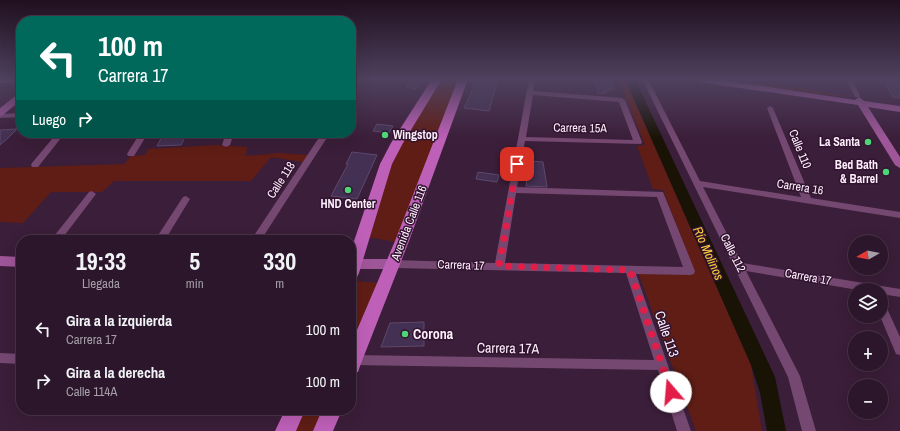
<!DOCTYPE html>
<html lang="es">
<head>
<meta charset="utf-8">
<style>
	body { margin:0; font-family:"Archivo Narrow",sans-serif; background:#382337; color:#f1f3f6; height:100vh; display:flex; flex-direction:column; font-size:15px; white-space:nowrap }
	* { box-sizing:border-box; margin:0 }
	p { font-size:13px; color:#a69fa9 }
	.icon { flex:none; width:22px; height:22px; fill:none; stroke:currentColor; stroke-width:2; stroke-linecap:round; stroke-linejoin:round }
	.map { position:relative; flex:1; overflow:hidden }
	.panel { position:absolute; left:16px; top:235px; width:340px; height:180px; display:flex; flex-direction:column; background:#2c162b; border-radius:16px; box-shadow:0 4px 16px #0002,0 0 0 1px #483547 }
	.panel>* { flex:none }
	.hud { position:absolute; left:16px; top:16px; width:340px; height:122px; border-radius:16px; box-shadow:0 4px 16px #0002,0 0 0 1px #483547; background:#00695c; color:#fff; overflow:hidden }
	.needle { width:26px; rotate:261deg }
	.buttons { position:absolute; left:848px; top:235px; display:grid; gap:8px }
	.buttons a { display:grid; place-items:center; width:40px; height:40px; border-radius:50%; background:#2c162b; box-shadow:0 4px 16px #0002,0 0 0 1px #483547; font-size:20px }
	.pin { position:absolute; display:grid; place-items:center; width:34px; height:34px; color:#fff; margin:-17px; border-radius:8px; box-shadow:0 2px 6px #0006 }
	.me { position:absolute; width:44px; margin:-22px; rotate:342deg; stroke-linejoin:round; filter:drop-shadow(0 0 3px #0008) }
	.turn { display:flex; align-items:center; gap:14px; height:84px; padding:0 16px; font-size:18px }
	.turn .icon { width:52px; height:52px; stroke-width:2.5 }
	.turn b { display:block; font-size:28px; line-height:34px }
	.then { display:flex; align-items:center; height:38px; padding:0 16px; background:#0003; gap:8px; font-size:15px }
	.eta { display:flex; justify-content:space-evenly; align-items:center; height:68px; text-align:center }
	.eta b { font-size:24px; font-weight:700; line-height:28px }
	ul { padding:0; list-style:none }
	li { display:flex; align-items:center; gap:12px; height:52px; padding:0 16px }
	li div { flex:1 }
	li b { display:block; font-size:15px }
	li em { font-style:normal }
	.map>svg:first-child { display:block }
	.green { fill:#5f1d15 }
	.water { fill:#181305 }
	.building { fill:#433052; stroke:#5d496d }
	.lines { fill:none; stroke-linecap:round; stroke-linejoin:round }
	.street { fill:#754871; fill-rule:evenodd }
	.secondary { fill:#9f5699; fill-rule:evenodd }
	.primary { fill:#be60b8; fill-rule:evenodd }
	.route { stroke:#e11d48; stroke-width:7; stroke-dasharray:0 12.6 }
	.poi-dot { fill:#4dd676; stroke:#31142f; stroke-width:1.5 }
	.labels { text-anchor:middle; stroke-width:3; stroke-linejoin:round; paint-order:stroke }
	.street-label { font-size:12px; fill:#ffeffd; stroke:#31142f }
	.poi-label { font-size:12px; font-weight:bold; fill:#ffeffd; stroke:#31142f; text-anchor:end }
	.water-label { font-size:13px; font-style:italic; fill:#fbcc3a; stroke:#31142f }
	.near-poi-label { font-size:14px; font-weight:bold; fill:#ffeffd; stroke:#31142f; text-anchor:start }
	.near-street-label { font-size:14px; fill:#ffeffd; stroke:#31142f }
</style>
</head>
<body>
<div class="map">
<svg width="900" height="431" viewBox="0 0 900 431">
	<rect width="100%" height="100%" fill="#3b1e39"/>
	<!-- green -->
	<path class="green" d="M441,79h19l-5,17 -59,146 -28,-5 20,-69 17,-32z
		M618,79h7l126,286 11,66h-66l-58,-159 56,-2 -31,-80 -10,-1 -16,-43 8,-1z
		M753,81l90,14 4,2 -93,-12 1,-1z
		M216,145l31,2 -1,9 32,-3 30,2 -5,7 -32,-5 -20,24h-137l-12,11h-51l-28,31 -23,-1v-54l124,-4 7,-8 14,-1 3,-6z
		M354,281l26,2 -29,71v-66z
		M301,410h26l-9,21h-27z"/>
	<!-- water -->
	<path class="water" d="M625,79h10l140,298 11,54h-19l-7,-38 -9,-28z"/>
	<!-- building -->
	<path class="building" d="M412,79l11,2 -7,8 -10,-2z
		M475,79h23l-9,32 -25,-3 7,-14z
		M594,79h17l3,10 -9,2 1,2h-8z
		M883,79h17v19l-7,-1z
		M377,124l16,2 -4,7 -16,-2z
		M17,129l-10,10 -7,6v-15z
		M164,133h23l-6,12 -24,1z
		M352,152l25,3 -20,44 -26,-3 17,-32h-2z
		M530,161l13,1 4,25 -21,-1z
		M478,172l21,3 -2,7 -21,-3z
		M424,322v24l-43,1 9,-24z"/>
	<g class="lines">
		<!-- street -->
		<path class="street" d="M351,79h6l-1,11 -3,6 -2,1z
			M529,79h6l-2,12 89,7 3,2 17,42 -1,2 -116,-3 -8,46 146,5 32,79 -1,3 -4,1 -54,-1 55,157h-14l-19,-61 -307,-5v-10h2l301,5 -28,-87 -233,-5 -4,-1 -1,-3 1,-3 4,-1 102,3zM533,95l86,7 14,38 -107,-3zM516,193l141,4 26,70 -178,-4z
			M642,79h6l52,102 101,16 -34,-89 3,-2 3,2 38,90 89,14v6l-197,-31 39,76 158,26v8l-19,-3v-4h-23l-112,-19 54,105 16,55h-14l-14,-54z
			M846,79h6l8,17 -1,1h-4z
			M21,113v4l-21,1v-4z
			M57,133h8l-27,34h-6l-1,-2 1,-2z
			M140,133h8l-14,23h-6l-1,-2z
			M226,133h8l-4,12 -4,2 -4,-2z
			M322,133h8l-69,107h-10z
			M92,191l4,3 -35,46h-10l38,-48z
			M186,196l4,3 -25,41h-10l28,-43z
			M881,303l4,1 15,33v18l-4,-1 -16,-38h1z
			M0,353l21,1v10l-21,-1z"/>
		<!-- secondary -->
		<path class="secondary" d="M0,79h21v3l-21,1z
			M695,79h20l140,21 4,-3 5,4 36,5v6l-32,-5 32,50v11l-5,-3 -37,-60 -159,-23z
			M21,93v7l-18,15 -3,1v-8l18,-14z
			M0,256l21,1v10l-21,-1z
			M351,259h42l5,1 2,4 -2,4 -5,1h-42z"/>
		<!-- primary -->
		<path class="primary" d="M432,79h10l-39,64 -11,21 -33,109 -2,4 -6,2v-29l29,-86 11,-21z
			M458,79h10l-59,162 -49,125 -2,6 -7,2v-30l44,-103z
			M285,410h20l-9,21h-21z
			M322,410h20l-9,21h-20z"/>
	</g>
	<!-- sky -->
	<linearGradient id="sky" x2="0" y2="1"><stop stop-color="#20101f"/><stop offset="0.57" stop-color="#4f415f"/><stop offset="1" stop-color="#4f415f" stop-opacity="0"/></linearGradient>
	<rect width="900" height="139" fill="url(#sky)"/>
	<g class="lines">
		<!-- route -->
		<path class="route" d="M517,164l-18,102 131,4 41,122"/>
	</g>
	<!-- markers -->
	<g class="poi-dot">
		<circle cx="385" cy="135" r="4"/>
		<circle cx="868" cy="142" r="4"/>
		<circle cx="886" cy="172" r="4"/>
		<circle cx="348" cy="190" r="4"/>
		<circle cx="405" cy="334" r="4"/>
	</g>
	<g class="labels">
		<!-- street labels -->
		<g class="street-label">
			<text transform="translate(580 128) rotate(1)" y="4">Carrera 15A</text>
			<text transform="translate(800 149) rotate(68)" y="4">Calle 110</text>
			<text transform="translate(281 180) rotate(-57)" y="4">Calle 118</text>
			<text transform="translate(800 187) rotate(9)" y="4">Carrera 16</text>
			<text transform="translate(409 223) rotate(-69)" y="4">Avenida Calle 116</text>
			<text transform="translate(733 253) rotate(63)" y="4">Calle 112</text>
			<text transform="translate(461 265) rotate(2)" y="4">Carrera 17</text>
			<text transform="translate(808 277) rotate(10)" y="4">Carrera 17</text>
		</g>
		<!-- poi labels -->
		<g class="poi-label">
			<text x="393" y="139" text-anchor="start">Wingstop</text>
			<text x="860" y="146">La Santa</text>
			<text x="878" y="169">Bed Bath<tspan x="878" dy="14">&amp; Barrel</tspan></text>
			<text x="348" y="208" text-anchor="middle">HND Center</text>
		</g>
		<!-- water labels -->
		<g class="water-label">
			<text transform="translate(709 253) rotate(66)" y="5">Río Molinos</text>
		</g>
		<!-- near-poi labels -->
		<g class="near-poi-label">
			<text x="413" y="339">Corona</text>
		</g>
		<!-- near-street labels -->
		<g class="near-street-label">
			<text transform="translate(667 334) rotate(71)" y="5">Calle 113</text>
			<text transform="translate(508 348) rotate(1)" y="5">Carrera 17A</text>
		</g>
	</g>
</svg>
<div class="buttons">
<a><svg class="needle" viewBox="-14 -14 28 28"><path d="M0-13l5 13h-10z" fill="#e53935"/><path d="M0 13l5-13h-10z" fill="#a69fa9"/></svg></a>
<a><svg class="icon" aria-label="layers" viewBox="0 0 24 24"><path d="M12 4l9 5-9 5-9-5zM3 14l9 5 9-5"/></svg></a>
<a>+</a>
<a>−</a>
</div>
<div class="pin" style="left:517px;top:164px;background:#d93025"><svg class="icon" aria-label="arrive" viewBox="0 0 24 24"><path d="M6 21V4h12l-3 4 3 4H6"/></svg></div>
<svg class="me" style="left:671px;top:392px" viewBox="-20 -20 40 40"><circle r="19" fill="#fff"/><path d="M0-13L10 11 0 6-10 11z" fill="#e11d48"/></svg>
<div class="hud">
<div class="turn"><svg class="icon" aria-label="left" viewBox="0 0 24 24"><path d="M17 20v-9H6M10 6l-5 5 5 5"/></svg><div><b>100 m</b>Carrera 17</div></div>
<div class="then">Luego<svg class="icon" aria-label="right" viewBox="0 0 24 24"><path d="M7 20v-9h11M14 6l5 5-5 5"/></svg></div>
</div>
<section class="panel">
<div class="eta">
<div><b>19:33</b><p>Llegada</p></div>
<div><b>5</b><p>min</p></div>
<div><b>330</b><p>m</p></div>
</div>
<ul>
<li><svg class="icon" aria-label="left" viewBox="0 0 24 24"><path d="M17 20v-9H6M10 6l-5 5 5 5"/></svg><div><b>Gira a la izquierda</b><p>Carrera 17</p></div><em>100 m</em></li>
<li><svg class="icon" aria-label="right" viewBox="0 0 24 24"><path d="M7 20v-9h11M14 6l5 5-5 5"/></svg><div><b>Gira a la derecha</b><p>Calle 114A</p></div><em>100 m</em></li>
</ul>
</section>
</div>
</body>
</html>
